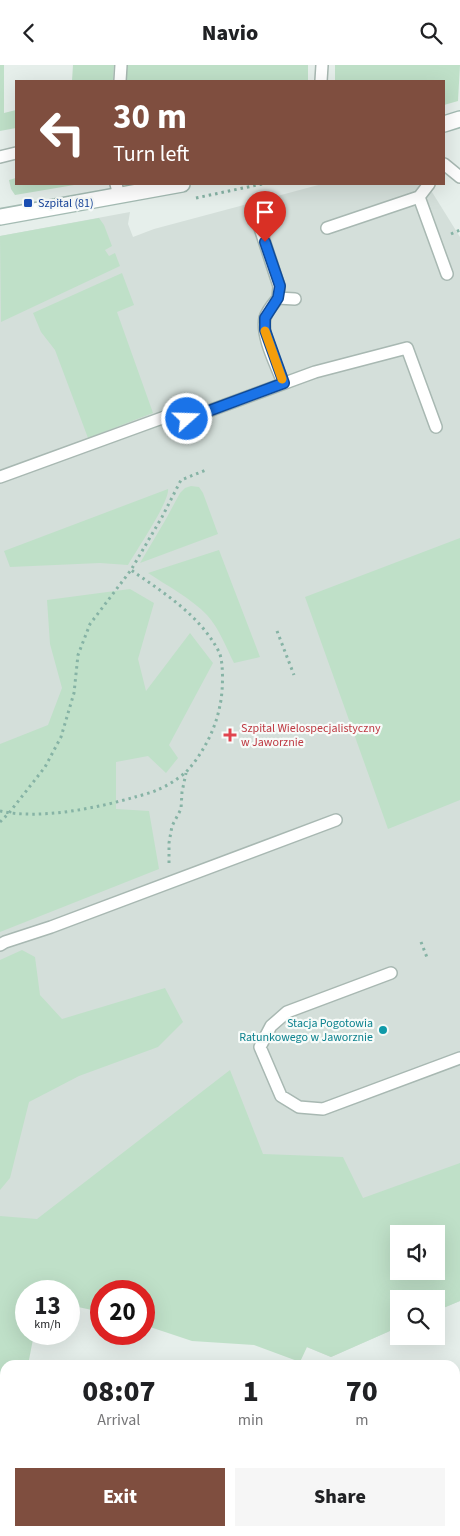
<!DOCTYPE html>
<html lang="en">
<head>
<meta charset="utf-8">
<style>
	body { margin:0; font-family:"Source Sans 3",sans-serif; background:#f6f6f6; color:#202124; height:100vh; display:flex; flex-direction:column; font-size:19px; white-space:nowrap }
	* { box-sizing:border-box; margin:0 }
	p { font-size:16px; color:#757577 }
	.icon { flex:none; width:28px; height:28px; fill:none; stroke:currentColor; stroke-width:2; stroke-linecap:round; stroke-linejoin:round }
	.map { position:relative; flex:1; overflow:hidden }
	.side { position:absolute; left:0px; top:1295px; width:460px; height:176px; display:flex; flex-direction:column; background:#fff; border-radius:15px 15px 0 0; box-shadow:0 5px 20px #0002 }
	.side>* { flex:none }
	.top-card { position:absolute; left:15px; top:15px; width:430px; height:105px; border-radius:0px; box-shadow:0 5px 20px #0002; background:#7f4e3f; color:#fff; overflow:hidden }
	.buttons { position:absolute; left:390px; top:1160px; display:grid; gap:10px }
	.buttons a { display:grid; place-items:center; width:55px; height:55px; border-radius:0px; background:#fff; box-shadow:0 5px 20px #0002; font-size:25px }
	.speed { position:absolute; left:15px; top:1215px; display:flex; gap:10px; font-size:25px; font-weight:700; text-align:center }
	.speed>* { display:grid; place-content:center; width:65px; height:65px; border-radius:50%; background:#fff; box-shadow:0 5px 20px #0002; line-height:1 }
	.speed small { font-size:12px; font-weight:400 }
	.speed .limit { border:8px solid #d22; background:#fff; color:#111 }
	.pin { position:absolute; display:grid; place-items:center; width:42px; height:42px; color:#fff; margin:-51px -21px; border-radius:50% 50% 50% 0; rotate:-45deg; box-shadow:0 0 5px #0007 }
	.pin .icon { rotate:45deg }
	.me { position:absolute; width:55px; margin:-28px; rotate:70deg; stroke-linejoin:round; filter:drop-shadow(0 0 4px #0008) }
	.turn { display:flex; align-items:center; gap:18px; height:105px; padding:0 15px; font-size:22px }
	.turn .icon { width:65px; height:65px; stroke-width:2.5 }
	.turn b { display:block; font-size:35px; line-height:42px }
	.eta { display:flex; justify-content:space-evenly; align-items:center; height:85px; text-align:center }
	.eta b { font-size:30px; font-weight:800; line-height:35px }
	.primary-button { display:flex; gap:10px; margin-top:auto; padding:10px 15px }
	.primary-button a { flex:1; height:58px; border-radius:0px; background:#7f4e3f; color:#fff; font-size:20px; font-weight:800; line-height:58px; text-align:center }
	.primary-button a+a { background:#f6f6f6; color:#202124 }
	header { display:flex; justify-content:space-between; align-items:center; height:65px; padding:0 15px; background:#fff; font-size:22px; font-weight:800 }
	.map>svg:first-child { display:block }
	.built { fill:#d4dfda; fill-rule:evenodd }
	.green { fill:#bfe0c8; fill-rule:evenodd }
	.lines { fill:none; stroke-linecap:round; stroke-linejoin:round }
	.lane-casing { stroke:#a8b8b2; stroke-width:14 }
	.secondary-casing { stroke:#a4bbb3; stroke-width:18 }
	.path { stroke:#86b3a5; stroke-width:3; stroke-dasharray:2.5 4; stroke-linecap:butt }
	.lane { stroke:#fff; stroke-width:11 }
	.secondary { stroke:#fff; stroke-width:15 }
	.route-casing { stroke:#114b97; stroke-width:12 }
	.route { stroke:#1a73e8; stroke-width:9 }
	.slow { stroke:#f59e0b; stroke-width:9 }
	.transit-dot { fill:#1a4fb4; stroke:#f7fbf9; stroke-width:2 }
	.health-dot { fill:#e0444e; stroke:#f7fbf9; stroke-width:2 }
	.culture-dot { fill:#0f9aa8; stroke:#f7fbf9; stroke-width:2 }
	.labels { text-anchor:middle; stroke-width:4.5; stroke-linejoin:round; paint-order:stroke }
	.transit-label { font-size:12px; fill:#164399; stroke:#f7fbf9; text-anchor:start }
	.health-label { font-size:12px; fill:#be3a42; stroke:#f7fbf9; text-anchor:start }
	.culture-label { font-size:12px; fill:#0d838f; stroke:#f7fbf9; text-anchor:end }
</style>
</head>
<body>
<header><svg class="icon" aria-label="back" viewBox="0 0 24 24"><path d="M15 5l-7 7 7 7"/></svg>Navio<svg class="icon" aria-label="search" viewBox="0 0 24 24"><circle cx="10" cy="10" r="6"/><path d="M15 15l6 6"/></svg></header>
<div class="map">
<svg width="460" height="1471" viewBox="0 0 460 1471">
	<rect width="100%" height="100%" fill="#e6efeb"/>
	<!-- built -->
	<path class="built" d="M322,119h105l33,53v1064l-24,10v-12h-37v28l-68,30 -263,-107 -68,8v-1022l130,-24 -2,12 5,13 21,-8zM399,1169h37v37h-37z"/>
	<!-- green -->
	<path class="green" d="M0,0h4v48l12,-3v18l-16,3z
		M73,0h41l-1,16h-41z
		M127,0h181v16h-182z
		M335,0h125l-2,36 -14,4v-24h-109z
		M16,113v6h64l-65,11 -4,-6 -2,-9z
		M99,153l5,7 8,21 -7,4 4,6 6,-3 5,13 -119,56 -1,-86z
		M122,208l12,32 -17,7 36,101 -65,25 -33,-88 -14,-18 -8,-19z
		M191,421l8,1 4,6 15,41 -78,29 26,-44 14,-26 5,-5z
		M168,424c2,12 -32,62 -40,76l-28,-2 -90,4 -6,-16z
		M460,473v262l-72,29 -83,-232z
		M219,485l41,107 -26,6c-8,-16 -15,-35 -27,-48 -15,-16 -41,-30 -59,-42z
		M130,524l24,14 -16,56 8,32 44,-58 23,30 -44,82 9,13 -12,15 -18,-17 -32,6v47l33,2 10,58 -159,63v-188l48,-19 14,-37 -12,-44 -3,-44z
		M22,885l13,7 5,38 22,24 103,-31 18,34 -25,25 -79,29 -50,26 -19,76 -10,12v-230z
		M230,1005l33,84 80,3 20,41 97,-35v138l-24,10v-12h-37v28l-68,30 -24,-10 -7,15 -46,-17 -62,-4 -48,-16v-34h-43v21l-32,-7v-14h-43v43h8l-6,31h-23v103l-5,-1v-251l37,3zM399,1169h37v37h-37z"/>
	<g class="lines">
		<defs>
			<path id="lane" d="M120,16l1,-16
				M321,16l1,-16
				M0,92l16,-4
				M444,99l16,13
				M116,119l3,12
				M419,132l28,77
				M260,163l19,58 -1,12
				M327,163l92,-31 10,-13
				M283,318c-6,-17 -22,-46 -18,-65 2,-7 8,-14 13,-20l17,1
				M187,354l128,-47 92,-24 29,79
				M0,412l184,-67
				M0,880l5,-3 46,-15 285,-107
				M391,908l-104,39 -16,14 -11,21 21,49 18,11 24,2 137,-51"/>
			<path id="secondary" d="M444,59l16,-5
				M0,152l182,-33"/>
		</defs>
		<!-- lane casing -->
		<use href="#lane" class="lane-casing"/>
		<!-- secondary casing -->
		<use href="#secondary" class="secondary-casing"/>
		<!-- path -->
		<path class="path" d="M196,133l66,-14
			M451,169l9,-4
			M277,566l17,44
			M0,746c40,9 97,-3 135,-14 7,-2 16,-4 22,-7 9,-3 22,-12 29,-18 17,-18 30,-44 34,-67 3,-12 4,-43 -1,-53 -19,-37 -55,-59 -88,-82
			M0,757l9,-9 36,-46 16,-30 13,-44 4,-38 12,-31 41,-54 31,-53 19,-37 25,-10
			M169,798v-20l3,-17 9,-17 1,-17 4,-19
			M421,877l7,18"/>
		<!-- lane -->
		<use href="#lane" class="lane"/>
		<!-- secondary -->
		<use href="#secondary" class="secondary"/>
	</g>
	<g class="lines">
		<defs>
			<path id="route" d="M187,354l97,-36 -19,-53v-12l13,-20 2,-12 -15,-44"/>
		</defs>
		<!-- route casing -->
		<use href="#route" class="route-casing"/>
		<!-- route -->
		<use href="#route" class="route"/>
		<!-- slow -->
		<path class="slow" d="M265,266l17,48"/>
	</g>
	<!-- markers -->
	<rect class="transit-dot" x="23" y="133" width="10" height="10" rx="2.5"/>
	<path class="health-dot" d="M227.5 662.5h5v5h5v5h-5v5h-5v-5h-5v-5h5z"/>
	<circle class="culture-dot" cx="383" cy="965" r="5"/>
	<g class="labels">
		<!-- transit labels -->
		<g class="transit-label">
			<text x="38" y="142">Szpital (81)</text>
		</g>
		<!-- health labels -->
		<g class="health-label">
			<text x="241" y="667">Szpital Wielospecjalistyczny<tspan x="241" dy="14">w Jaworznie</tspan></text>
		</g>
		<!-- culture labels -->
		<g class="culture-label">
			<text x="373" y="962">Stacja Pogotowia<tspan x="373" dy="14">Ratunkowego w Jaworznie</tspan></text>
		</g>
	</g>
</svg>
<div class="buttons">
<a><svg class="icon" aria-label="sound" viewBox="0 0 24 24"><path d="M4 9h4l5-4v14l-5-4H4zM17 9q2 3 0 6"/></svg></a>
<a><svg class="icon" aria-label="search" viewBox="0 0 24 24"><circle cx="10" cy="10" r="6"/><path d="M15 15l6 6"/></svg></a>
</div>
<div class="speed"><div>13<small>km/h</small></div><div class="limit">20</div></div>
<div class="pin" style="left:265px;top:177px;background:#d93025"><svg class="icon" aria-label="arrive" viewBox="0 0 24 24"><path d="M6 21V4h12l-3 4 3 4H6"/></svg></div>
<svg class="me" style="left:187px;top:354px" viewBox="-20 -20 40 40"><circle r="17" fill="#1a73e8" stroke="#fff" stroke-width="3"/><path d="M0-11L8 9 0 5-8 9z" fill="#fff"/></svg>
<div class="top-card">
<div class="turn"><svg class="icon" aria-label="left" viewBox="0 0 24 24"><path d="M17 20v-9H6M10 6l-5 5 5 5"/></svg><div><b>30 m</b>Turn left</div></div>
</div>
<section class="side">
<div class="eta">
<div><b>08:07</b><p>Arrival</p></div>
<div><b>1</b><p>min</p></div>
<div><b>70</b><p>m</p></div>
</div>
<div class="primary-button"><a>Exit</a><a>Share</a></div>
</section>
</div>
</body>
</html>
